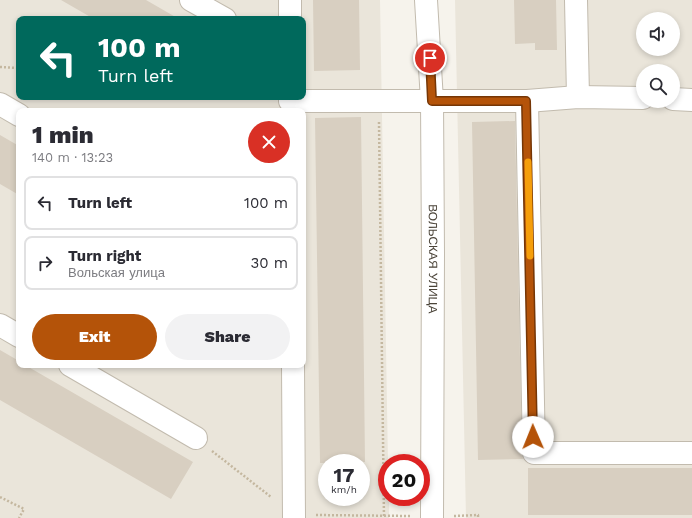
<!DOCTYPE html>
<html lang="en">
<head>
<meta charset="utf-8">
<style>
	body { margin:0; font-family:"Work Sans",sans-serif; background:#f2f2f3; color:#2b2b33; height:100vh; display:flex; flex-direction:column; font-size:15px; white-space:nowrap }
	* { box-sizing:border-box; margin:0 }
	p { font-size:13px; color:#7c7c81 }
	.icon { flex:none; width:22px; height:22px; fill:none; stroke:currentColor; stroke-width:2; stroke-linecap:round; stroke-linejoin:round }
	.map { position:relative; flex:1; overflow:hidden }
	.panel { position:absolute; left:16px; top:108px; width:290px; height:260px; display:flex; flex-direction:column; background:#fff; border-radius:8px; box-shadow:0 2px 6px #0003 }
	.panel>* { flex:none }
	.guide { position:absolute; left:16px; top:16px; width:290px; height:84px; border-radius:8px; box-shadow:0 2px 6px #0003; background:#00695c; color:#fff; overflow:hidden }
	.buttons { position:absolute; left:636px; top:12px; display:grid; gap:8px }
	.buttons a { display:grid; place-items:center; width:44px; height:44px; border-radius:50%; background:#fff; box-shadow:0 2px 6px #0003; font-size:20px }
	.speed { position:absolute; left:318px; top:454px; display:flex; gap:8px; font-size:20px; font-weight:700; text-align:center }
	.speed>* { display:grid; place-content:center; width:52px; height:52px; border-radius:50%; background:#fff; box-shadow:0 2px 6px #0003; line-height:1 }
	.speed small { font-size:10px; font-weight:400 }
	.speed .limit { border:6px solid #d22; background:#fff; color:#111 }
	.pin { position:absolute; display:grid; place-items:center; width:34px; height:34px; color:#fff; margin:-17px; border:2px solid #fff; border-radius:50%; box-shadow:0 1px 4px #0007 }
	.me { position:absolute; width:44px; margin:-22px; rotate:359deg; stroke-linejoin:round; filter:drop-shadow(0 0 3px #0008) }
	.turn { display:flex; align-items:center; gap:14px; height:84px; padding:0 16px; font-size:18px }
	.turn .icon { width:52px; height:52px; stroke-width:2.5 }
	.turn b { display:block; font-size:28px; line-height:34px }
	.round { display:grid; place-items:center; flex:none; width:42px; height:42px; border-radius:21px; background:#f2f2f3 }
	.overview { display:flex; align-items:center; justify-content:space-between; height:68px; padding:0 16px }
	h1 { font-size:24px; font-weight:800; line-height:30px }
	.action { display:flex; gap:8px; margin-top:auto; padding:8px 16px }
	.action a { flex:1; height:46px; border-radius:24px; background:#b45309; color:#fff; font-size:16px; font-weight:800; line-height:46px; text-align:center }
	.action a+a { background:#f2f2f3; color:#2b2b33 }
	ul { padding:0; list-style:none }
	li { display:flex; align-items:center; gap:12px; height:54px; margin:0 8px 6px; padding:0 8px; border:2px solid #e1e1e2; border-radius:8px }
	li div { flex:1 }
	li b { display:block; font-size:15px }
	li em { font-style:normal }
	.map>svg:first-child { display:block }
	.residential { fill:#eae5da; fill-rule:evenodd }
	.building { fill:#d8cfc1 }
	.lines { fill:none; stroke-linecap:round; stroke-linejoin:round }
	.minor-casing { stroke:#c2bbae; stroke-width:24 }
	.path { stroke:#c4b79f; stroke-width:2.5; stroke-dasharray:2 2; stroke-linecap:butt }
	.minor { stroke:#fff; stroke-width:22 }
	.route-casing { stroke:#753606; stroke-width:10 }
	.route { stroke:#b45309; stroke-width:7 }
	.slow { stroke:#f59e0b; stroke-width:7 }
	.labels { text-anchor:middle; stroke-width:3.5; stroke-linejoin:round; paint-order:stroke }
	.street-label { font-size:12px; fill:#4b4439; stroke:#fff }
</style>
</head>
<body>
<div class="map">
<svg width="692" height="518" viewBox="0 0 692 518">
	<rect width="100%" height="100%" fill="#f6f3ec"/>
	<!-- residential -->
	<path class="residential" d="M0,0h380l8,463h-1v34h2v21h-389zM19,19h284v78h-284zM19,111h284v254h-284zM327,463h34v34h-34z
		M455,0h237v518h-226zM643,19h30v30h-30zM643,71h30v30h-30z"/>
	<!-- building -->
	<path class="building" d="M61,0h85l33,19h-85z
		M313,0h46l1,70 -46,1z
		M514,0h42l1,50h-22v-7l-20,1z
		M361,117l4,345 -45,1 -5,-345z
		M515,121l7,332 1,6 -45,1 -6,-338z
		M0,135l19,11v49l-19,-11z
		M0,350l19,11v4h6l168,97 -22,37 -171,-99z
		M528,468h164v47h-164z"/>
	<g class="lines">
		<defs>
			<g id="minor">
				<path d="M191,0l34,19"/>
				<path d="M290,0v19"/>
				<path id="s1" d="M426,0l6,101 1,153 -1,264"/>
				<path d="M576,0l2,97"/>
				<path d="M673,99l19,1"/>
				<path d="M290,101h237l51,-4 65,1"/>
				<path d="M527,101l7,352h158"/>
				<path d="M0,104l19,11"/>
				<path d="M0,325l19,11"/>
				<path d="M70,365l126,73"/>
				<path d="M293,365l1,153"/>
			</g>
		</defs>
		<!-- minor casing -->
		<use href="#minor" class="minor-casing"/>
		<!-- path -->
		<path class="path" d="M0,67l19,1
			M379,122l5,396
			M212,451l59,46
			M0,497l24,12 -5,9
			M316,515l95,1
			M454,516l24,-1v3"/>
		<!-- minor -->
		<use href="#minor" class="minor"/>
	</g>
	<g class="lines">
		<defs>
			<path id="route" d="M430,58l2,43h94l7,336"/>
		</defs>
		<!-- route casing -->
		<use href="#route" class="route-casing"/>
		<!-- route -->
		<use href="#route" class="route"/>
		<!-- slow -->
		<path class="slow" d="M528,162l2,94"/>
	</g>
	<g class="labels">
		<!-- street labels -->
		<g class="street-label">
			<text dy="4" stroke="none"><textPath href="#s1" startOffset="259">ВОЛЬСКАЯ УЛИЦА</textPath></text>
		</g>
	</g>
</svg>
<div class="buttons">
<a><svg class="icon" aria-label="sound" viewBox="0 0 24 24"><path d="M4 9h4l5-4v14l-5-4H4zM17 9q2 3 0 6"/></svg></a>
<a><svg class="icon" aria-label="search" viewBox="0 0 24 24"><circle cx="10" cy="10" r="6"/><path d="M15 15l6 6"/></svg></a>
</div>
<div class="speed"><div>17<small>km/h</small></div><div class="limit">20</div></div>
<div class="pin" style="left:430px;top:58px;background:#d93025"><svg class="icon" aria-label="arrive" viewBox="0 0 24 24"><path d="M6 21V4h12l-3 4 3 4H6"/></svg></div>
<svg class="me" style="left:533px;top:437px" viewBox="-20 -20 40 40"><circle r="19" fill="#fff"/><path d="M0-13L10 11 0 6-10 11z" fill="#b45309"/></svg>
<div class="guide">
<div class="turn"><svg class="icon" aria-label="left" viewBox="0 0 24 24"><path d="M17 20v-9H6M10 6l-5 5 5 5"/></svg><div><b>100 m</b>Turn left</div></div>
</div>
<section class="panel">
<div class="overview"><div><h1>1 min</h1><p>140 m · 13:23</p></div><a class="round" style="background:#d93025;color:#fff"><svg class="icon" aria-label="close" viewBox="0 0 24 24"><path d="M6 6l12 12M18 6L6 18"/></svg></a></div>
<ul>
<li><svg class="icon" aria-label="left" viewBox="0 0 24 24"><path d="M17 20v-9H6M10 6l-5 5 5 5"/></svg><div><b>Turn left</b></div><em>100 m</em></li>
<li><svg class="icon" aria-label="right" viewBox="0 0 24 24"><path d="M7 20v-9h11M14 6l5 5-5 5"/></svg><div><b>Turn right</b><p>Вольская улица</p></div><em>30 m</em></li>
</ul>
<div class="action"><a>Exit</a><a>Share</a></div>
</section>
</div>
</body>
</html>
